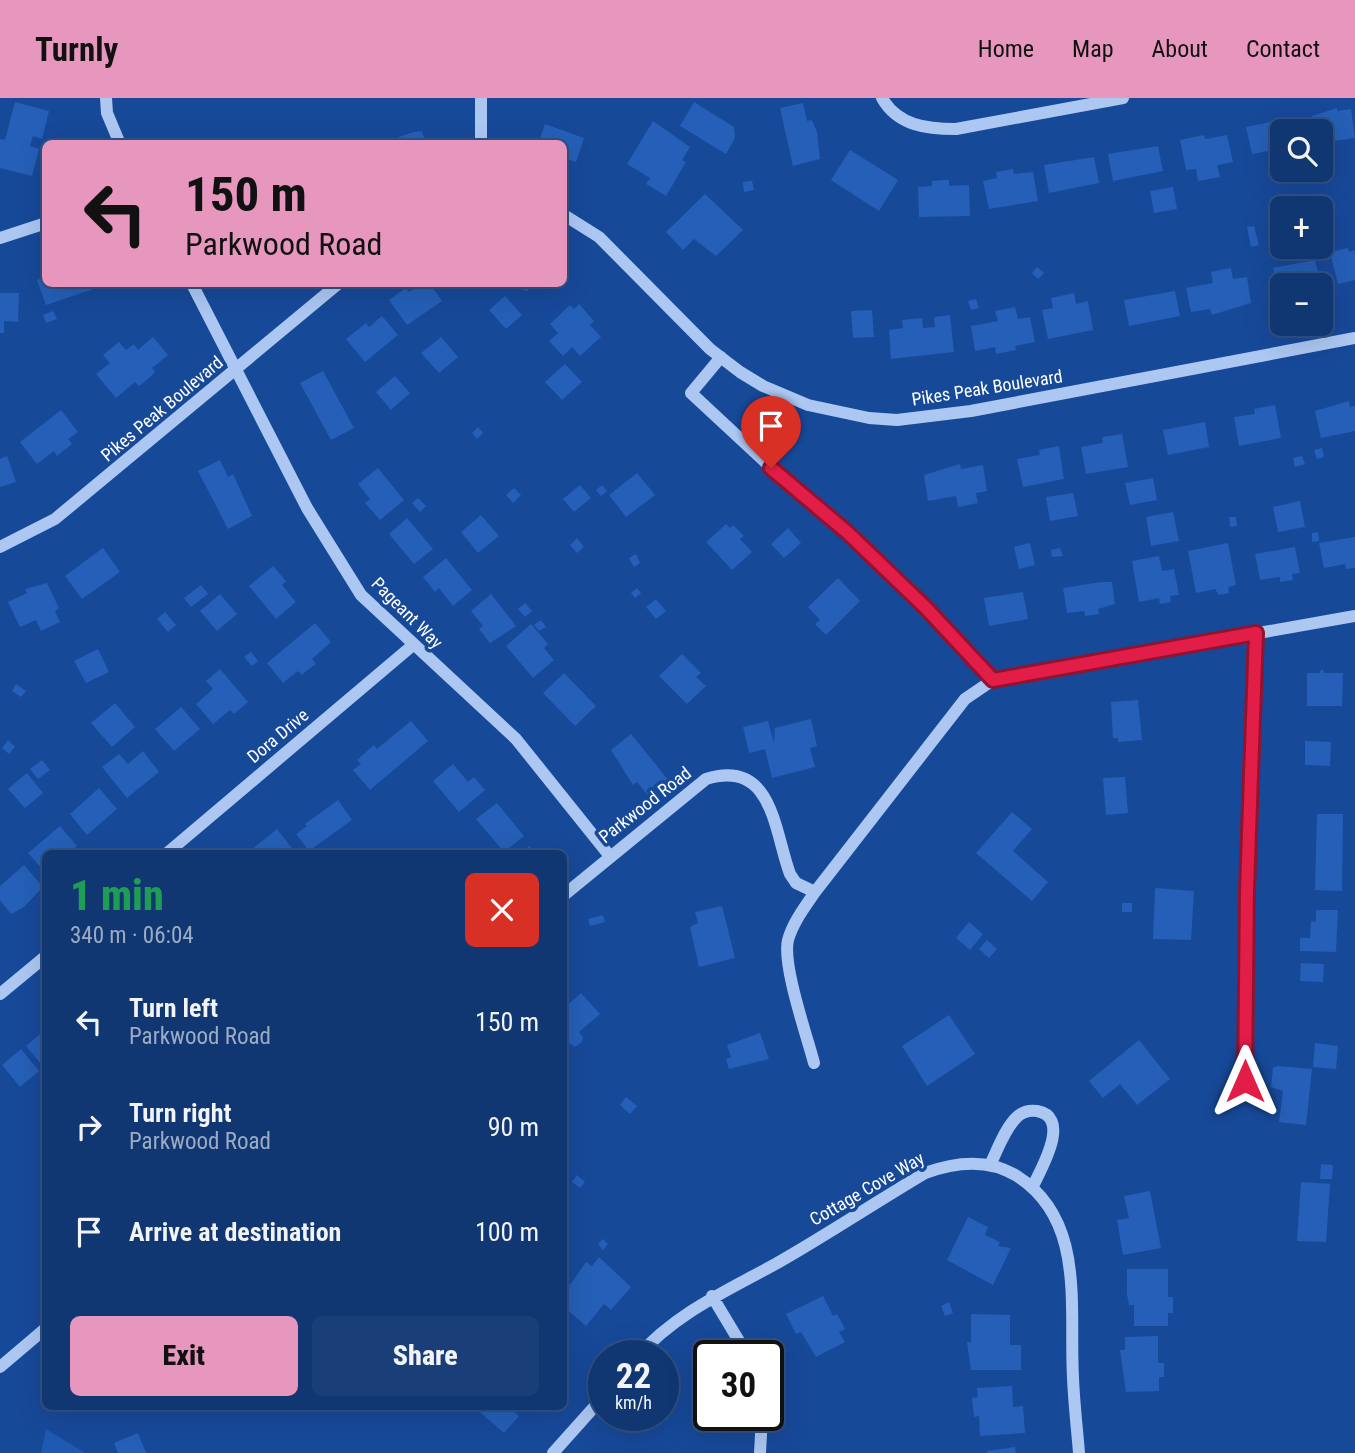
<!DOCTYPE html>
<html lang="en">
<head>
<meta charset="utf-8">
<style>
	body { margin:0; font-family:"Roboto Condensed",sans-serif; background:#1a3f78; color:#f1f3f6; height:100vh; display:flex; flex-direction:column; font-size:26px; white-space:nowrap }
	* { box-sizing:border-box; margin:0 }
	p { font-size:23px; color:#9cacc4 }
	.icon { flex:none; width:38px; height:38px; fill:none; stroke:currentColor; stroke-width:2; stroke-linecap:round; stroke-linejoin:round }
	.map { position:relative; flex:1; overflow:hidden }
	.sheet { position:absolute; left:42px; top:752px; width:525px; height:560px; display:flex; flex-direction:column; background:#113773; border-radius:10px; box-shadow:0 7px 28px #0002,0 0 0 2px #305185 }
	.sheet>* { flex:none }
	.hud { position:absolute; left:42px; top:42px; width:525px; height:147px; border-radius:10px; box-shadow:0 7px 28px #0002,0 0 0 2px #305185; background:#e797bd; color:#111; overflow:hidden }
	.buttons { position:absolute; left:1270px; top:21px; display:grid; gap:14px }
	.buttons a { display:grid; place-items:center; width:63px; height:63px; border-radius:10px; background:#113773; box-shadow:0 7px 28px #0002,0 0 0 2px #305185; font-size:35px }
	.speed { position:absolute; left:588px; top:1242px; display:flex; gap:14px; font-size:35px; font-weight:700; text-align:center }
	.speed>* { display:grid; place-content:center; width:91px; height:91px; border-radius:50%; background:#113773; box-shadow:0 7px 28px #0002,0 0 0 2px #305185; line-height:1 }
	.speed small { font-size:18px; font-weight:400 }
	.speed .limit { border:4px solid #111; border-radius:10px; background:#fff; color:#111 }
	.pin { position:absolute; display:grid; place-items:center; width:60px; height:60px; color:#fff; margin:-72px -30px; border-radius:50% 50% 50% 0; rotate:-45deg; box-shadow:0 0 7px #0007 }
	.pin .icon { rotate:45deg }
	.me { position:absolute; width:77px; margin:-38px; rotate:0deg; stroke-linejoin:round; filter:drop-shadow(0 0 5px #0008) }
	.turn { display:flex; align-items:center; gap:24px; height:147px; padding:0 28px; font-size:32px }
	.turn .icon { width:91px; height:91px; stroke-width:2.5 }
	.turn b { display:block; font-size:49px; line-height:60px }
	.round { display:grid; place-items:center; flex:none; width:74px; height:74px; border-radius:10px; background:#1a3f78 }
	.overview { display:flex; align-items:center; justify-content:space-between; height:119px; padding:0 28px }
	h1 { font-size:42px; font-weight:800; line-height:52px; color:#1e9e55 }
	.primary-button { display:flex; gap:14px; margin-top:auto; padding:14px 28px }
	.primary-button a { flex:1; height:80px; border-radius:10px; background:#e797bd; color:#111; font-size:28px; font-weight:800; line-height:80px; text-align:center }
	.primary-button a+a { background:#1a3f78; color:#f1f3f6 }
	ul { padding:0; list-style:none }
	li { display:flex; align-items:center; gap:21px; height:105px; padding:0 28px }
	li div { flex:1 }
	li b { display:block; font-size:26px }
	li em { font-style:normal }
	header { display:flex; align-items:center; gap:42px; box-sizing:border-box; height:98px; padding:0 35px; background:#e797bd; color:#111 }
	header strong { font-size:33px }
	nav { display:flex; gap:38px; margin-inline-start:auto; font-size:24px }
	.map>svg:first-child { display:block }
	.green { fill:#1f5ab2 }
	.building { fill:#255fb7 }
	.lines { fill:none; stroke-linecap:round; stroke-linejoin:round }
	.minor { stroke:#abc7f2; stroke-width:12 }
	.route-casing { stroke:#92132f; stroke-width:18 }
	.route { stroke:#e11d48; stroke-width:12 }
	.labels { text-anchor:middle; stroke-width:7; stroke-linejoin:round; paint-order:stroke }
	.street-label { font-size:18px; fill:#fff; stroke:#174999 }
</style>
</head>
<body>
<header>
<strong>Turnly</strong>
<nav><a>Home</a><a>Map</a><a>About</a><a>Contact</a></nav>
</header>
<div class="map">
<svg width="1355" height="1355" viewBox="0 0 1355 1355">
	<rect width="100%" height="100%" fill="#174999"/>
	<!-- green -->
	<path class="green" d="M46,1331l39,24h-44z"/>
	<!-- building -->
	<path class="building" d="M15,4l34,9 -7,28 -9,-3 -3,10 9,3 -7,27 -32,-8v-29l5,1z
		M694,4l40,25 1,11 -9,16 -46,-28z
		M803,5l4,18 5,-1 5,12 3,27 -27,7 -13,-58z
		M1337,10v3l14,-2 4,29 -34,5v-12h-7l-2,-15z
		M1291,20l2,13h-10v17l-31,6 -6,-27z
		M653,23l37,26 -8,13 4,2 -20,34 -20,-12 4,-6 -23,-14z
		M545,26l39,14 -8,24 -12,-4v-14h-26z
		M422,33l4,13h-46l33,-12z
		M1204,37l1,4 22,-4 6,27 -16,3 3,12 -22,4 -2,-12 -10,1 -6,-30z
		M1158,48l5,25 -50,10 -5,-27z
		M850,52l48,30 -19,31 -48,-31z
		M1094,59l5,26 -50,10 -5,-28z
		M1013,71l1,5 19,-2 5,29 -49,8 -6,-28 14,-3 -1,-6z
		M944,82h5v6l20,-1 1,31 -51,1 -1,-30 14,-1v-5z
		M752,83l2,9 -10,2 -1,-10z
		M1173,89l4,22 -23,4 -4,-22z
		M705,96l38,36 -27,26 -22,-17 -11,11 -17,-18z
		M1254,128l5,19 -8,2 -4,-20z
		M1348,150l1,4 6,-2v30l-17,4 -8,-32z
		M1315,162l6,25h-38v13h-3l-7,-30z
		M1037,169l7,6 -6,6 -6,-6z
		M1231,170l2,11 14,-2 4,26 -39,12 -2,-6 -19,3 -5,-24 27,-5 -2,-11z
		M46,179v7h62l-62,21 -9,-25z
		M421,186h9l12,17 -35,24 -18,-25 17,-12 3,4z
		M505,186h25l-2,7z
		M1175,193l5,25 -51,10 -5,-26z
		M0,195h19l-1,29 -14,-1v12h-4z
		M1074,195l2,11 12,-3 5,29 -45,9 -6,-29 11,-2 -2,-10z
		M505,198l17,19 -16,14 -17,-19z
		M976,201l3,9 -8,2 -3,-9z
		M579,206l15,17 -4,4 11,12 -21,19 -8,-9 -9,9 -14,-15 9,-8 -8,-9 20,-19 4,4z
		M1015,209l3,12 12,-2 5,25 -20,4 1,4 -20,4 -1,-7 -20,4 -4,-25 27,-5 -3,-10z
		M872,212l2,27 -21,1 -2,-27z
		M53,213l4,8 -11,4 -3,-8z
		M950,217l4,37 -63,7 -2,-29 14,-2 -1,-8 20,-2 1,10 12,-1 -1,-10z
		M382,218l16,19 -33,27 -19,-23 20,-16 3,4z
		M153,239l15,18 -16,13 3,4 -7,7 -9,7 -4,-4 -19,16 -20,-24 14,-11 -7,-8 16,-13 7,8 8,-6 4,6z
		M441,239l17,20 -19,16 -18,-20z
		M565,266l17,18 -20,18 -17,-18z
		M323,273l31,57 -23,12 -31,-57z
		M395,278l15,17 -19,17 -15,-18z
		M1349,303l1,6 5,-1v25l-34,7 -6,-27z
		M1275,307l6,33 -42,8 -5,-29 21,-3 -1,-5z
		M61,312l17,22 -10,7 4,5 -15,12 -3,-5 -17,13 -17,-22z
		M1205,324l4,25 -41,8 -5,-25z
		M478,329l5,6 -6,6 -5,-6z
		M1122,336l6,33 -42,7 -5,-27 22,-4 -1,-6z
		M1059,348l5,33 -41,8 -6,-28 23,-4 -1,-5z
		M1322,350l2,9 -7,2 -3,-9z
		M7,358l9,26 -16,5v-28z
		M1302,358l3,8 -10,3 -2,-9z
		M220,362l8,17 5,-3 19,42 -24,13 -30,-58z
		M960,366l1,5 22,-4 4,26 -11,2 2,10 -20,4 -2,-11 -28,5 -4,-26z
		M378,370l26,32 -24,20 -15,-17 5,-4 -12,-15z
		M637,375l18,22 -29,22 -17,-22z
		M1153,380l4,22 -27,5 -5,-22z
		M580,387l11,13 -17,14 -11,-13z
		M602,387l5,6 -6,5 -5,-6z
		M514,390l7,7 -8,8 -7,-8z
		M1073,395l5,23 -28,5 -4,-24z
		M418,400l8,8 -6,6 -8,-9z
		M1300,403l5,26 -27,5 -5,-25z
		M1173,414l6,29 -28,5 -5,-29z
		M481,417l18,21 -21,17 -17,-21z
		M1229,419h7l1,9 -7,1z
		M407,420l26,31 -19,15 -25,-30z
		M726,426l4,4 3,-3 11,11 -4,3 12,13 -20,18 -26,-28z
		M788,430l13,15 -17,15 -13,-14z
		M1318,434l1,9 -7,1v-9z
		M1355,439v31l-9,1 -1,-5 -21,4 -5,-25z
		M577,440l7,9 -7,6 -7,-8z
		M1030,445l5,22 -16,4 -5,-22z
		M1228,445l8,42 -8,2 1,6 -10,2 -4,-6 -19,4 -8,-42z
		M1295,449l5,26 -8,1 1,6 -13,2v-5l-20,3 -5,-26z
		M103,450l17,24 -38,27 -17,-23z
		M1060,450l3,8 -11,1 -1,-7z
		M636,456l4,9 -6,4 -5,-9z
		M1159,458l3,15 12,-2 5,26 -9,1 1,6 -11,2 -1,-6 -20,4 -7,-41z
		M446,460l26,32 -19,16 -14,-18 -4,4 -12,-15z
		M273,468l13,15 -4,4 14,17 -20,17 -27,-33z
		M838,480l22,23 -34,34 -11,-11 5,-4 -12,-13z
		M1101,484h11l3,22 -17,5 1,5 -14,2 -1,-5 -17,2 -4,-25z
		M47,485l12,25 -4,3 5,11 -19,9 -5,-11 -16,7 -12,-25 19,-9 -2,-4z
		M201,487l7,9 -17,13 -7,-9z
		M637,490l4,5 -6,5 -4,-5z
		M1023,494l5,27 -39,7 -5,-28z
		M220,496l17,20 -20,17 -17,-20z
		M491,496l25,32 -26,17 -11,-14 4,-3 -12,-15z
		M656,501l10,12 -10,8 -10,-12z
		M525,505l7,8 -7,6 -7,-8z
		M165,514l11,13 -8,7 -11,-13z
		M541,522l5,7 -7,4 -5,-6z
		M315,525l16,19 -19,17 4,5 -11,8 -3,3 -4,-4 -15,12 -16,-20z
		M531,526l17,20 -4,4 10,12 -21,18 -27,-32z
		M98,551l11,23 -23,11 -12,-22z
		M251,554l7,9 -6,5 -8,-9z
		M682,556l19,19 -5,4 10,9 -19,18 -28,-28z
		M220,571l28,33 -14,12 -4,-4 -17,14 -17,-20 17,-15 -7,-8z
		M1322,571l3,4h18l-1,33h-35v-33h12z
		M564,575l32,33 -21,20 -32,-33z
		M16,586l10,7 -5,6 -9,-6z
		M1138,602l4,40 -24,2v-4h-5l-2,-36z
		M115,605l20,24 -23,20 -21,-24z
		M181,609l19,22 -26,22 -19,-22z
		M811,621l6,27 -7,2 5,19 -43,11 -7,-29 -16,4 -6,-26 25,-6 6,22 1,-15z
		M411,623l17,20 -58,49 -17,-20 8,-6 -4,-4 17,-15 3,4z
		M631,636l39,48 -20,16 -13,-16 -4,3 -22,-35z
		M8,642l7,7 -6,7 -7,-6z
		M1305,643l26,1 -1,24 -25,-1z
		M143,653l16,21 -32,26 -25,-31 17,-13 9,10z
		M42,662l8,10 -12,9 -8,-10z
		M453,666l15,18 6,-5 11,13 -26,22 -26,-31z
		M27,675l16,20 -18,15 -17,-19z
		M1125,679l3,36 -22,2 -3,-37z
		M99,690l18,21 -30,26 -17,-21z
		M338,702l14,20 -43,31 -13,-17 11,-8 -2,-2z
		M497,705l27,33 -20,16 -28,-33z
		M1012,714l20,17 -19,22 35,31 -16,19 -56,-48z
		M1317,716h26l-1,77 -27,-1z
		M60,728l17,20 -9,8h-22v19l-18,-20z
		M277,731l17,22 -4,3h-44z
		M529,748l6,8h-15z
		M24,767l19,22 -19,20 -13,7 -11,-14v-14z
		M1155,790l39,3 -3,49 -38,-1z
		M1122,805h10v9h-10z
		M722,808l13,52 -36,9 -9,-40 8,-4 -3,-11z
		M1316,812h22l-2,42 -36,-1v-13h10l1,-17 5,1z
		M603,817l2,7 -15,4 -2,-7z
		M969,824l14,12 -13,16 -14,-12z
		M987,842l10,9 -8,9 -10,-9z
		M1301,865l23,1 -1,18 -23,-1z
		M581,895l19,21 -21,18 4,5 -1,5 -7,5 -6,-4 -5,4v-39z
		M949,917l26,39 -48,32 -25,-40z
		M46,931v41l-20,-24z
		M760,935l9,26 -40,10 -3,-10 5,-2 -4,-12z
		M1139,942l31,39 -33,26 -17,-21 -17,14 -14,-17z
		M1315,945l23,3 -2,23 -23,-2z
		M21,951l18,22 -19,16 -18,-22z
		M1278,968l34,3 -6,56 -27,-3 4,-31 -12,-4 2,-19z
		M626,999l11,9 -7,8 -10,-9z
		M1321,1066l12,1 -1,14h-12z
		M577,1077l8,7 -5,6 -8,-6z
		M1301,1084l29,2 -4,58 -29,-1z
		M1150,1093l11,57 -38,7 -6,-35 12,-2 -5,-22z
		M968,1119l20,10 -3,8 15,7 -2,4 13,2 -18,37 -46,-25z
		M603,1141l5,5 -5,6 -5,-6z
		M599,1159l32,30 -20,23 -7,-6 -18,22 -22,-19v-19l4,-5 2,2 16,-23 6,4z
		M1127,1171h41v28h5v16h-5v13h-34v-21h-5l-2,-11z
		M823,1198l10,20 4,-2 8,15 -6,3 6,10 -29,15 -15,-25 -5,2 -10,-20z
		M949,1204l4,11 -8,3 -4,-10z
		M971,1216l39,1v30h11v25h-50l-4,-28h4z
		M1158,1238v27h6v14h-5v14l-33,1 -6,-42h5v-13z
		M1012,1288l1,21 10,-1 2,27 -45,3 -1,-20 -5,1 -2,-19 6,-1 -1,-9z
		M474,1309h43l-4,4 6,5 -15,17z
		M138,1335l8,20h-28l-4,-10z
		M1015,1349l1,6h-29v-2z"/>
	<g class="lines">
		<!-- minor -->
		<path class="minor" d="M106,0l1,15 13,31
			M481,0v46
			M882,0c16,28 45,31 74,31l167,-31
			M564,117l35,22 111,112 30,23 23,14 45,19 61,13 28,2 74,-9 384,-73
			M0,140l46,-15
			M192,186l115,224 54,87 155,144 93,116
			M721,259l-30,36 100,93 57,47 78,75 67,72
			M0,449l55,-28 283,-235
			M166,756l247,-209
			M564,797l142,-116c67,-21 68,52 84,95l6,9 19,9
			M0,896l46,-38
			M814,965c-7,-27 -32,-98 -26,-123 5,-18 17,-33 27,-48l150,-193 28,-19 362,-64
			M1245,983l2,-191 9,-257
			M990,1067c7,-14 15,-37 27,-48 5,-5 12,-7 20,-6 35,6 4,58 -4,75
			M712,1198l36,60
			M638,1258c39,-44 91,-66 141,-94 49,-28 97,-60 146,-89 30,-11 63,-15 92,3 69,44 52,131 56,202 1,25 4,50 6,75
			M0,1269l46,-39
			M553,1355l51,-57
			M760,1355l2,-37"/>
	</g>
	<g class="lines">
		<defs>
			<path id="route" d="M771,370l77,65 78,75 67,72 263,-47 -9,257 -2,191"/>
		</defs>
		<!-- route casing -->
		<use href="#route" class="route-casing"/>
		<!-- route -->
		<use href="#route" class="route"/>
	</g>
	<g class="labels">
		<!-- street labels -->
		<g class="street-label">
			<text transform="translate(987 290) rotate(-9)" y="6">Pikes Peak Boulevard</text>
			<text transform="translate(162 311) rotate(-40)" y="6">Pikes Peak Boulevard</text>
			<text transform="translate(407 515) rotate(45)" y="6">Pageant Way</text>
			<text transform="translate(278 638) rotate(-40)" y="6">Dora Drive</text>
			<text transform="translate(645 707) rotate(-38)" y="6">Parkwood Road</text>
			<text transform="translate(867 1091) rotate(-30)" y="6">Cottage Cove Way</text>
		</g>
	</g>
</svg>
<div class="buttons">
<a><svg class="icon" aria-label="search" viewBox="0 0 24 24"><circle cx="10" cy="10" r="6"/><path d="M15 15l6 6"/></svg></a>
<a>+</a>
<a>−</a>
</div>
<div class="speed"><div>22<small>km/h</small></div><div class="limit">30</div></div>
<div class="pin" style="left:771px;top:370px;background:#d93025"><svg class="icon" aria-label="arrive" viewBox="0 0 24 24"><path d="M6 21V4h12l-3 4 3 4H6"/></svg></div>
<svg class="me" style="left:1245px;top:983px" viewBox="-20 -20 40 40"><path d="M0-17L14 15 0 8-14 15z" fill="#e11d48" stroke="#fff" stroke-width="4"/></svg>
<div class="hud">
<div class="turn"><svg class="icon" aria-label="left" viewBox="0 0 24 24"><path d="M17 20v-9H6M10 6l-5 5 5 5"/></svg><div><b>150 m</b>Parkwood Road</div></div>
</div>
<section class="sheet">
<div class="overview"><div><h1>1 min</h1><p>340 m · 06:04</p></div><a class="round" style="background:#d93025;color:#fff"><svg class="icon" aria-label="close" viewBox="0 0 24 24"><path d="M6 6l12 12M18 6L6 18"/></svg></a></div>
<ul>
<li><svg class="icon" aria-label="left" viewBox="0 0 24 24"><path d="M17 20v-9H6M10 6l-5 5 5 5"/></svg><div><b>Turn left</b><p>Parkwood Road</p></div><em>150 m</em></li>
<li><svg class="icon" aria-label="right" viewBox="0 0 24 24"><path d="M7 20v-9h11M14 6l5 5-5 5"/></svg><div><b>Turn right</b><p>Parkwood Road</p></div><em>90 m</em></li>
<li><svg class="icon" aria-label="arrive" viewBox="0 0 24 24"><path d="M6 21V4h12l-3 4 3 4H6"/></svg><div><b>Arrive at destination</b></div><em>100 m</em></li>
</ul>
<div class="primary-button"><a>Exit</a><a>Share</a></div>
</section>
</div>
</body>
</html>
